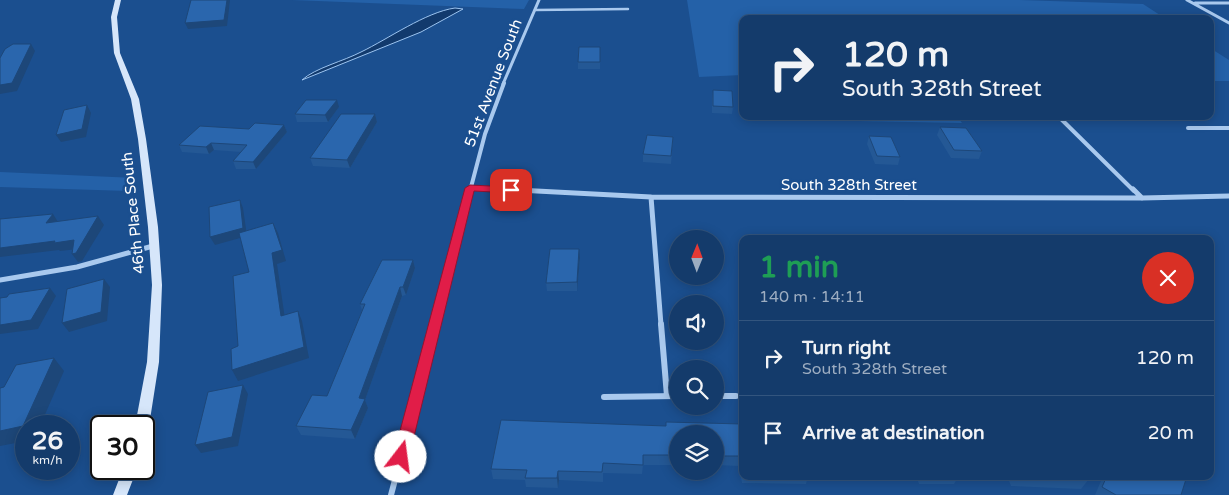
<!DOCTYPE html>
<html lang="en">
<head>
<meta charset="utf-8">
<style>
	body { margin:0; font-family:"Varela Round",sans-serif; background:#214673; color:#f1f3f6; height:100vh; display:flex; flex-direction:column; font-size:19px; white-space:nowrap }
	* { box-sizing:border-box; margin:0 }
	p { font-size:16px; color:#9dadc1 }
	.icon { flex:none; width:28px; height:28px; fill:none; stroke:currentColor; stroke-width:2; stroke-linecap:round; stroke-linejoin:round }
	.map { position:relative; flex:1; overflow:hidden }
	.side { position:absolute; left:739px; top:235px; width:475px; height:245px; display:flex; flex-direction:column; background:#143b6b; border-radius:10px; box-shadow:0 2px 12px #0003,0 0 0 1px #33557e }
	.side>* { flex:none }
	.banner { position:absolute; left:739px; top:15px; width:475px; height:105px; border-radius:10px; box-shadow:0 2px 12px #0003,0 0 0 1px #33557e; background:#143b6b; color:#f1f3f6; overflow:hidden }
	.needle { width:32px; rotate:1deg }
	.controls { position:absolute; left:669px; top:230px; display:grid; gap:10px }
	.controls a { display:grid; place-items:center; width:55px; height:55px; border-radius:50%; background:#143b6b; box-shadow:0 2px 12px #0003,0 0 0 1px #33557e; font-size:25px }
	.speed { position:absolute; left:15px; top:415px; display:flex; gap:10px; font-size:25px; font-weight:700; text-align:center }
	.speed>* { display:grid; place-content:center; width:65px; height:65px; border-radius:50%; background:#143b6b; box-shadow:0 2px 12px #0003,0 0 0 1px #33557e; line-height:1 }
	.speed small { font-size:12px; font-weight:400 }
	.speed .limit { border:2px solid #111; border-radius:8px; background:#fff; color:#111 }
	.pin { position:absolute; display:grid; place-items:center; width:42px; height:42px; color:#fff; margin:-21px; border-radius:10px; box-shadow:0 2px 8px #0006 }
	.me { position:absolute; width:55px; margin:-28px; rotate:15deg; stroke-linejoin:round; filter:drop-shadow(0 0 4px #0008) }
	.turn { display:flex; align-items:center; gap:18px; height:105px; padding:0 20px; font-size:22px }
	.turn .icon { width:65px; height:65px; stroke-width:2.5 }
	.turn b { display:block; font-size:35px; line-height:42px }
	.round { display:grid; place-items:center; flex:none; width:52px; height:52px; border-radius:26px; background:#214673 }
	.overview { display:flex; align-items:center; justify-content:space-between; height:85px; padding:0 20px }
	h1 { font-size:30px; font-weight:700; line-height:38px; color:#1e9e55 }
	ul { padding:0; list-style:none }
	li { display:flex; align-items:center; gap:15px; height:75px; padding:0 20px; border-top:1px solid #33557e }
	li div { flex:1 }
	li b { display:block; font-size:19px }
	li em { font-style:normal }
	.map>svg:first-child { display:block }
	.green { fill:#2461a8 }
	.water { fill:#123a6d; stroke:#9cc4f0 }
	.lines { fill:none; stroke-linecap:round; stroke-linejoin:round }
	.lane { stroke:#a9c9ee; stroke-width:2.5 }
	.street-far3 { stroke:#a9c9ee; stroke-width:3 }
	.street-far2 { stroke:#a9c9ee; stroke-width:4 }
	.street-far1 { stroke:#a9c9ee; stroke-width:5 }
	.street { stroke:#a9c9ee; stroke-width:6 }
	.secondary { fill:#d6e6fa; fill-rule:evenodd }
	.wall { fill:#245895 }
	.shaded-wall { fill:#1d4779 }
	.building { fill:#2a66ad; stroke:#1d4779 }
	.route { fill:#e11d48; stroke:#92132f }
	.labels { text-anchor:middle; stroke-width:5; stroke-linejoin:round; paint-order:stroke }
	.street-label { font-size:15px; fill:#fff; stroke:#1b4f8f }
</style>
</head>
<body>
<div class="map">
<svg width="1229" height="495" viewBox="0 0 1229 495">
	<rect width="100%" height="100%" fill="#1b4f8f"/>
	<!-- green -->
	<path class="green" d="M292,0h237l-5,9z
		M687,0h333l123,4 23,15h-424v56l-43,2z
		M1210,48l19,12v21h-19z
		M804,116h153l5,7 -156,-3z
		M0,172l136,6 -7,13 -129,-4z"/>
	<!-- water -->
	<path class="water" d="M455,8l8,1 -42,23 -119,48c13,-12 42,-19 59,-28 27,-13 65,-40 94,-44z"/>
	<g class="lines">
		<!-- lane -->
		<path class="lane" d="M535,10l93,-1"/>
		<!-- street-far3 -->
		<path class="street-far3" d="M1187,0l42,23
			M1195,3h34
			M503,84l36,-84"/>
		<!-- street-far2 -->
		<path class="street-far2" d="M1058,116l76,75
			M1059,117h40
			M1188,128h41
			M470,188l53,3
			M470,191l15,-57 19,-51"/>
		<!-- street-far1 -->
		<path class="street-far1" d="M497,189l154,8 491,1 87,-2
			M1133,189l9,9
			M651,197l10,128
			M0,280l77,-13 76,-21
			M435,325l36,-136"/>
		<!-- street -->
		<path class="street" d="M661,324l6,72
			M715,396h21
			M604,397l74,-1
			M391,495l45,-171"/>
		<!-- secondary -->
		<path class="secondary" d="M115,0h6l-4,17 3,36 19,46 7,40 12,88 4,58 -3,77 -10,64 -2,4 -3,1v-5h-9l12,-64 5,-77 -4,-58 -10,-88 -7,-40 -17,-46 -3,-36z
			M123,469h14l-10,26h-14z"/>
	</g>
	<!-- wall -->
	<path class="wall" d="M600,47v22h-22v-7z
		M713,90l20,17 -1,7 -20,-1v-15z
		M339,107l-11,15h-31l-2,-8z
		M375,114l2,8 -27,46 -37,-2 -3,-8z
		M284,125l3,7 -31,37h-20l-3,-8 8,-9 -27,-2 -5,4 -27,-2 -3,-7 70,-16z
		M940,127l42,24 -3,8 -28,-1 -14,-23z
		M869,136l31,21 -2,8 -23,-1 -8,-20z
		M673,137l-2,27 -28,-2v-8z
		M580,258l-3,33h-30l-1,-8z
		M413,260l2,8 -9,27 -4,1 -37,104 3,8 -13,31 -54,-4 -5,-9 31,-30 35,-86 -2,-6z
		M742,424v52h66l-2,8 -64,-1 -3,-17 -24,-1v-31h-37v31h-35l-1,9 -39,-1v9l-44,-2 -1,8 -32,-1 -1,-7 -32,-1 -2,-10 175,-43z
		M916,476h43l-5,8h-35z
		M1007,476h80l2,3 -8,10 -70,-3z
		M1103,476h84l-6,19h-86z"/>
	<!-- shaded-wall -->
	<path class="shaded-wall" d="M227,0h3l-3,26 -39,3 -3,-6z
		M31,44l4,7 -18,40 -17,3v-9z
		M337,100l2,7 -11,15 -3,-7z
		M87,105l4,8 -5,24 -25,5 -5,-7z
		M375,114l2,8 -27,46 -3,-8z
		M284,125l3,7 -31,37 -3,-7z
		M211,143l3,7 -5,4 -3,-7z
		M240,200l3,8 4,28 -32,9 -5,-8z
		M53,214l5,8 -12,1z
		M98,216l6,9 -22,36 -4,1 -6,-8 6,-5 -18,2 -1,-1 -59,7v-9z
		M273,223l5,10 8,28 -9,3 9,62 -5,-10 -9,-63z
		M579,249l1,9 -3,33v-9z
		M413,260l2,8 -9,27 -3,-8z
		M104,279l6,8 -3,34 -38,11 -7,-9z
		M400,287l2,9 -37,104 3,8 -13,31 -4,-9 8,-32z
		M50,288l6,8 -18,33 -38,5v-9z
		M298,311l4,10 7,37 -71,23 -6,-11z
		M54,358l10,13 -24,55h-14v15l-26,5v-15z
		M243,385l5,9 -10,52 -37,7 -6,-8z
		M558,471l1,9 -1,8 -1,-10z"/>
	<!-- building -->
	<path class="building" d="M191,0h36l-3,20 -39,3z
		M13,44h18l-19,39 -12,2v-27l5,-9z
		M579,47h21v15h-22z
		M713,90l19,1 1,16 -20,-1z
		M306,100h31l-12,15 -30,-1z
		M87,105l-5,24 -26,6 8,-25z
		M341,114h34l-28,46 -37,-2z
		M255,123l29,2 -31,37 -20,-1 14,-16 -36,-2 -5,4 -27,-2 21,-19 49,3z
		M940,127l26,1 16,23 -28,-1z
		M647,135l26,2 -2,19 -28,-2z
		M869,136l22,1 9,20 -23,-1z
		M240,200l3,28 -33,9 -1,-30z
		M53,214l-7,9 52,-7 -22,37 -4,1 2,-14 -20,3 1,-2 -55,7v-29z
		M273,223l9,27 -10,3 9,63 17,-5 6,36 -72,23 -1,-21 7,-3 -5,-70 16,-4 -10,-39z
		M550,249h29l-2,33 -31,1z
		M382,260h31l-10,27h-3l-41,111 6,1 -14,31 -55,-4 16,-31 15,1 38,-92h-5z
		M104,279l-3,33 -39,11 5,-34z
		M50,288l-19,32 -31,5v-27l7,-1 2,-3z
		M54,358l-31,68 -23,5v-43l4,-1 12,-22z
		M243,385l-11,52 -37,8 13,-53z
		M501,420l165,6v-4l76,2v38v-6h-27v-22h-37v21h-35v10l-40,-2 -1,9 -44,-1 -1,7h-32l2,-8 -36,-1z
		M1018,476h69l2,3z
		M1107,476h80l-6,19h-65l-14,-8z"/>
	<!-- route -->
	<path class="route" d="M470,185l41,2 5,3 -5,3 -37,-2 -65,266 -2,4 -6,3 -5,-3 -3,-4 72,-269z"/>
	<g class="labels">
		<!-- street labels -->
		<g class="street-label">
			<text transform="translate(493 83) rotate(-69)" y="5">51st Avenue South</text>
			<text x="849" y="190">South 328th Street</text>
			<text transform="translate(133 213) rotate(-96)" y="5">46th Place South</text>
		</g>
	</g>
</svg>
<div class="controls">
<a><svg class="needle" viewBox="-14 -14 28 28"><path d="M0-13l5 13h-10z" fill="#e53935"/><path d="M0 13l5-13h-10z" fill="#9dadc1"/></svg></a>
<a><svg class="icon" aria-label="sound" viewBox="0 0 24 24"><path d="M4 9h4l5-4v14l-5-4H4zM17 9q2 3 0 6"/></svg></a>
<a><svg class="icon" aria-label="search" viewBox="0 0 24 24"><circle cx="10" cy="10" r="6"/><path d="M15 15l6 6"/></svg></a>
<a><svg class="icon" aria-label="layers" viewBox="0 0 24 24"><path d="M12 4l9 5-9 5-9-5zM3 14l9 5 9-5"/></svg></a>
</div>
<div class="speed"><div>26<small>km/h</small></div><div class="limit">30</div></div>
<div class="pin" style="left:511px;top:190px;background:#d93025"><svg class="icon" aria-label="arrive" viewBox="0 0 24 24"><path d="M6 21V4h12l-3 4 3 4H6"/></svg></div>
<svg class="me" style="left:401px;top:457px" viewBox="-20 -20 40 40"><circle r="19" fill="#fff"/><path d="M0-13L10 11 0 6-10 11z" fill="#e11d48"/></svg>
<div class="banner">
<div class="turn"><svg class="icon" aria-label="right" viewBox="0 0 24 24"><path d="M7 20v-9h11M14 6l5 5-5 5"/></svg><div><b>120 m</b>South 328th Street</div></div>
</div>
<section class="side">
<div class="overview"><div><h1>1 min</h1><p>140 m · 14:11</p></div><a class="round" style="background:#d93025;color:#fff"><svg class="icon" aria-label="close" viewBox="0 0 24 24"><path d="M6 6l12 12M18 6L6 18"/></svg></a></div>
<ul>
<li><svg class="icon" aria-label="right" viewBox="0 0 24 24"><path d="M7 20v-9h11M14 6l5 5-5 5"/></svg><div><b>Turn right</b><p>South 328th Street</p></div><em>120 m</em></li>
<li><svg class="icon" aria-label="arrive" viewBox="0 0 24 24"><path d="M6 21V4h12l-3 4 3 4H6"/></svg><div><b>Arrive at destination</b></div><em>20 m</em></li>
</ul>
</section>
</div>
</body>
</html>
